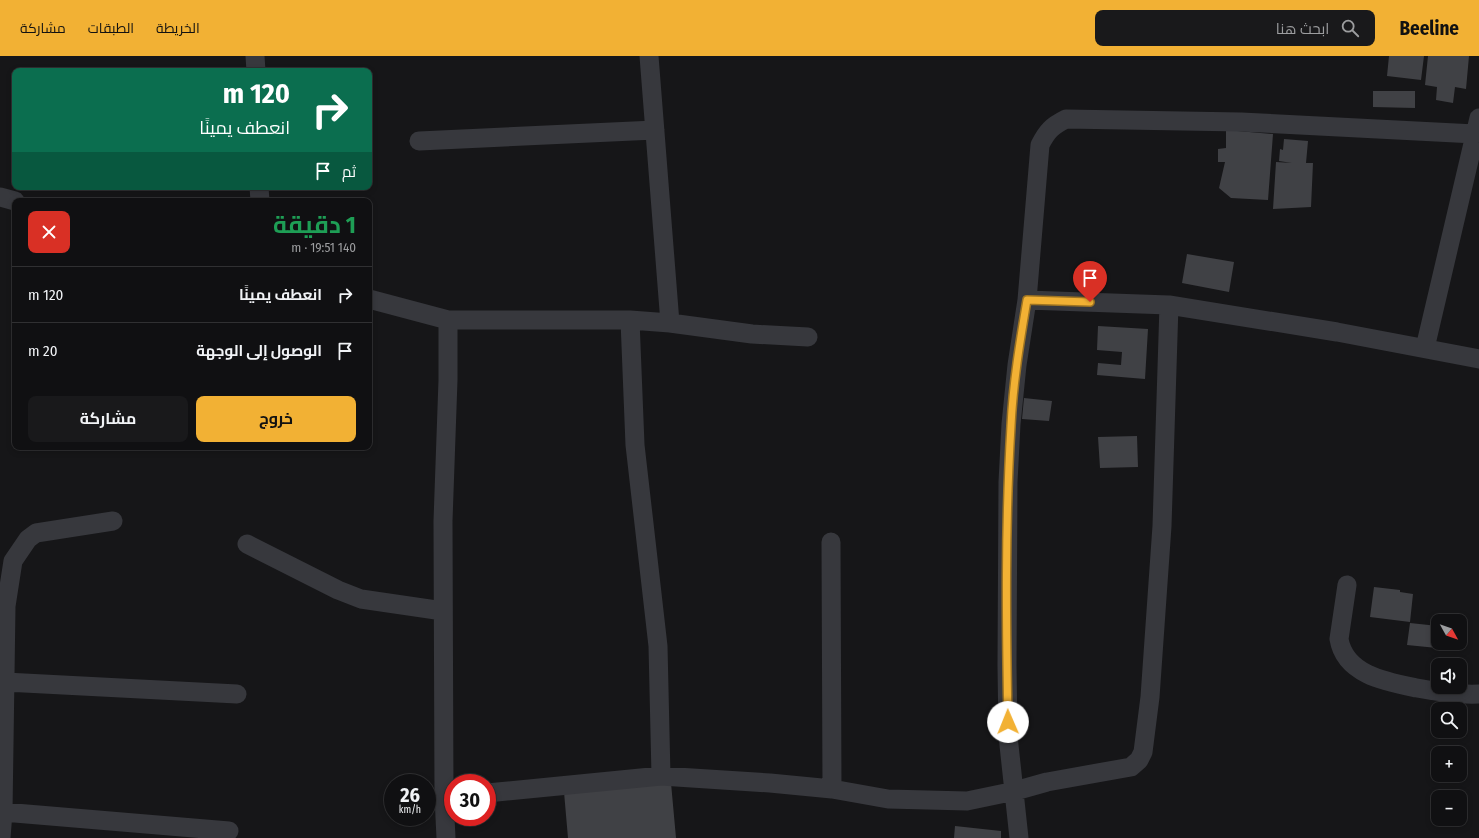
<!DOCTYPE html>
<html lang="ar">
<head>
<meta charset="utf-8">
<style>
	body { margin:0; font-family:"Fira Sans Condensed",Cairo,sans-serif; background:#19191b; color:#f1f3f6; direction:rtl; height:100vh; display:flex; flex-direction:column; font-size:15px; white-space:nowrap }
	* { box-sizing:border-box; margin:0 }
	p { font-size:13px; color:#9c9d9f }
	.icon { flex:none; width:22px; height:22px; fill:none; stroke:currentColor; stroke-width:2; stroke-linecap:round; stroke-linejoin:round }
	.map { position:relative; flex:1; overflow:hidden; direction:ltr }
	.drawer { position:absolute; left:12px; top:142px; width:360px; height:252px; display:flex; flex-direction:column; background:#101012; border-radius:8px; box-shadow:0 2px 6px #0003,0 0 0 1px #303032; direction:rtl }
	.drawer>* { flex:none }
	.hud { position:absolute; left:12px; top:12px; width:360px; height:122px; border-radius:8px; box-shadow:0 2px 6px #0003,0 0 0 1px #303032; direction:rtl; background:#0b6e4f; color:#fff; overflow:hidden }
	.needle { width:26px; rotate:130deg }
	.tools { position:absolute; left:1431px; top:558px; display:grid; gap:8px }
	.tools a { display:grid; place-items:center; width:36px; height:36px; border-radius:8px; background:#101012; box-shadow:0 2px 6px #0003,0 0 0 1px #303032; font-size:20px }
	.speed { position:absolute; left:384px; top:718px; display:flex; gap:8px; font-size:20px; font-weight:700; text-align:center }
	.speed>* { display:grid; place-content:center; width:52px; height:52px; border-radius:50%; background:#101012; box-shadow:0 2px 6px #0003,0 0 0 1px #303032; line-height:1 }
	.speed small { font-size:10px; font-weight:400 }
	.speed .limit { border:6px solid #d22; background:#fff; color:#111 }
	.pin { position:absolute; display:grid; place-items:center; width:34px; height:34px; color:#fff; margin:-41px -17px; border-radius:50% 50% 50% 0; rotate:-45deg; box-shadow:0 0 4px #0007 }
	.pin .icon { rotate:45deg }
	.me { position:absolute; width:44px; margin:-22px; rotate:359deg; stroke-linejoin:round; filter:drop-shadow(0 0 3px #0008) }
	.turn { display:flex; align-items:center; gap:14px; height:84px; padding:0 16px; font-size:18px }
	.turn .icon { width:52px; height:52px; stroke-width:2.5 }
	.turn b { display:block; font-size:28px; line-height:34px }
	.then { display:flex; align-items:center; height:38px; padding:0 16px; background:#0003; gap:8px; font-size:15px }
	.round { display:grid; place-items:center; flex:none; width:42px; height:42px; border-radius:8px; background:#19191b }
	.overview { display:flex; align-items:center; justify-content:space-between; height:68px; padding:0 16px }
	h1 { font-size:24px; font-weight:700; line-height:30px; color:#1e9e55 }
	.button { display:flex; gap:8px; margin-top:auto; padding:8px 16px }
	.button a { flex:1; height:46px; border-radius:8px; background:#f2b134; color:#111; font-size:16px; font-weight:700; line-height:46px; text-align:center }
	.button a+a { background:#19191b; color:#f1f3f6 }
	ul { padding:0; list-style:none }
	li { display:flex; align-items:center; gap:12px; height:56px; padding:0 16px; border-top:1px solid #303032 }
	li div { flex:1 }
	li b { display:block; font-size:15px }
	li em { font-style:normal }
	header { display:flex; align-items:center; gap:24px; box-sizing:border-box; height:56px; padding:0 20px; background:#f2b134; color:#111 }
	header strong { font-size:19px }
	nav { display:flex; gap:22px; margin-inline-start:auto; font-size:14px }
	.search { width:280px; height:36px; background:#19191b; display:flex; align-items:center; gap:10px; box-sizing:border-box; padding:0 14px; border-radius:8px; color:#9c9d9f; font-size:15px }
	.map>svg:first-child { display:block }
	.building { fill:#404145 }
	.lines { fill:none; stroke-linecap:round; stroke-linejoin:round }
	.minor { stroke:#37383d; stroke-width:19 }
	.route-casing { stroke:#9d7322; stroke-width:10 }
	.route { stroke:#f2b134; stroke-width:7 }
</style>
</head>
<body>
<header>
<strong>Beeline</strong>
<div class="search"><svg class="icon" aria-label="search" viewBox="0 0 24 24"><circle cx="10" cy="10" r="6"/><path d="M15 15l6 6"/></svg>ابحث هنا</div>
<nav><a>الخريطة</a><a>الطبقات</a><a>مشاركة</a></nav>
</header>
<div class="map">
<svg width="1479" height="782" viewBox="0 0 1479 782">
	<rect width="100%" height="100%" fill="#161618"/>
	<!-- building -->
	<path class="building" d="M1389,0h35l-3,24 -34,-4z
		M1428,0h41l-3,33 -11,-2 -2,16 -17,-3 1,-13 -12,-2z
		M1373,35h42v17l-42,-1z
		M1226,74l47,4 -5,66 -37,-2 -12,-10 6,-26h-7v-13l8,-1z
		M1284,83l24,2 -2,22h7l-2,44 -38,2 3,-47 16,1 -13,-2 1,-12 3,1z
		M1187,198l47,8 -5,30 -47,-9z
		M1098,270l50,3 -3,50 -48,-4 1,-12 23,2 1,-13 -25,-2z
		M1024,342l28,3 -3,20 -27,-2z
		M1137,380l1,31 -38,1 -2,-31z
		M1374,531l26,3v2l13,2 -3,28 -40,-5z
		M1410,567l28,3 -1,22 -30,-3z
		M671,727l5,55h-108l-4,-46z
		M955,770l46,5v7h-47z"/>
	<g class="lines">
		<!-- minor -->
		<path class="minor" d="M255,0l1,15
			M649,0l21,267
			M419,85l236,-11
			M259,131l1,14
			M0,141l15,4
			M369,243l79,21v60l-5,141 1,275 2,42
			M1027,244l142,5 168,27 142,27
			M448,264h182l40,3 82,11 56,3
			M630,264l5,125 23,201 3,130
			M1425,292l54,-230
			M831,486l1,247
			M247,488l91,46 23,9 82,12
			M1347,529l-8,54c6,36 48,43 78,49 21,4 41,7 62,6
			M5,626l232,12
			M487,737l174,-17 109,7 62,6 56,10 79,2 48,-10 32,-9 84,-15 8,-7 4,-8 7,-55 12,-171 7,-221
			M3,756l226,19
			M1,782l2,-26 3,-206 7,-45 15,-22 8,-6 77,-12
			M1019,782l-11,-102 -1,-71 1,-183 3,-58 6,-59 10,-65 13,-155c7,-14 12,-19 26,-26l175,3 234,12"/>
	</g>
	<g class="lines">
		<defs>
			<path id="route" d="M1008,666c-2,-99 -3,-198 3,-296 2,-43 9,-85 16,-126l63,2"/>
		</defs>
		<!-- route casing -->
		<use href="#route" class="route-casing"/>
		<!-- route -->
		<use href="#route" class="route"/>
	</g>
</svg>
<div class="tools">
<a><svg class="needle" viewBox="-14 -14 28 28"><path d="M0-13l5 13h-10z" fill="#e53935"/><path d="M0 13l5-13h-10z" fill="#9c9d9f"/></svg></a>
<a><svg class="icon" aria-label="sound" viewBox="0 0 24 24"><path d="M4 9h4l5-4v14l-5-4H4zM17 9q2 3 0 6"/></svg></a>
<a><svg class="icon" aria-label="search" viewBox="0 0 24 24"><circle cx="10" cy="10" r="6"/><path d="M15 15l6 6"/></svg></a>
<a>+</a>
<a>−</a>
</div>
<div class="speed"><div>26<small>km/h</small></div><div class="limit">30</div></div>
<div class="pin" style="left:1090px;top:246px;background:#d93025"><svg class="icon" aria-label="arrive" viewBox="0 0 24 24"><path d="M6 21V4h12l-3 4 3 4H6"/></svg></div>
<svg class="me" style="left:1008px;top:666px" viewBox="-20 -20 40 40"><circle r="19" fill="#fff"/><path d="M0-13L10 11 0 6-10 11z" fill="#f2b134"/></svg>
<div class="hud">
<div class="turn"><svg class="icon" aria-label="right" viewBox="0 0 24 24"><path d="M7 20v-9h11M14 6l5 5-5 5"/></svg><div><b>120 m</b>انعطف يمينًا</div></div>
<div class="then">ثم<svg class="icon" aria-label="arrive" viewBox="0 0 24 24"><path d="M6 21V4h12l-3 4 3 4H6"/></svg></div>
</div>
<section class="drawer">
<div class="overview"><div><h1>1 دقيقة</h1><p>140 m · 19:51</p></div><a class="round" style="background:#d93025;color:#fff"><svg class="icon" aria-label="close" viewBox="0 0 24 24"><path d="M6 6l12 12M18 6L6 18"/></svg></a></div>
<ul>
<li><svg class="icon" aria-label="right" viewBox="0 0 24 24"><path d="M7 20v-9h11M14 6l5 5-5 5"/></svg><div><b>انعطف يمينًا</b></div><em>120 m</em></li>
<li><svg class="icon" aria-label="arrive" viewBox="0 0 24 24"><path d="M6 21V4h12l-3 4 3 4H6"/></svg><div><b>الوصول إلى الوجهة</b></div><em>20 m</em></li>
</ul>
<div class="button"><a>خروج</a><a>مشاركة</a></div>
</section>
</div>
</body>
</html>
